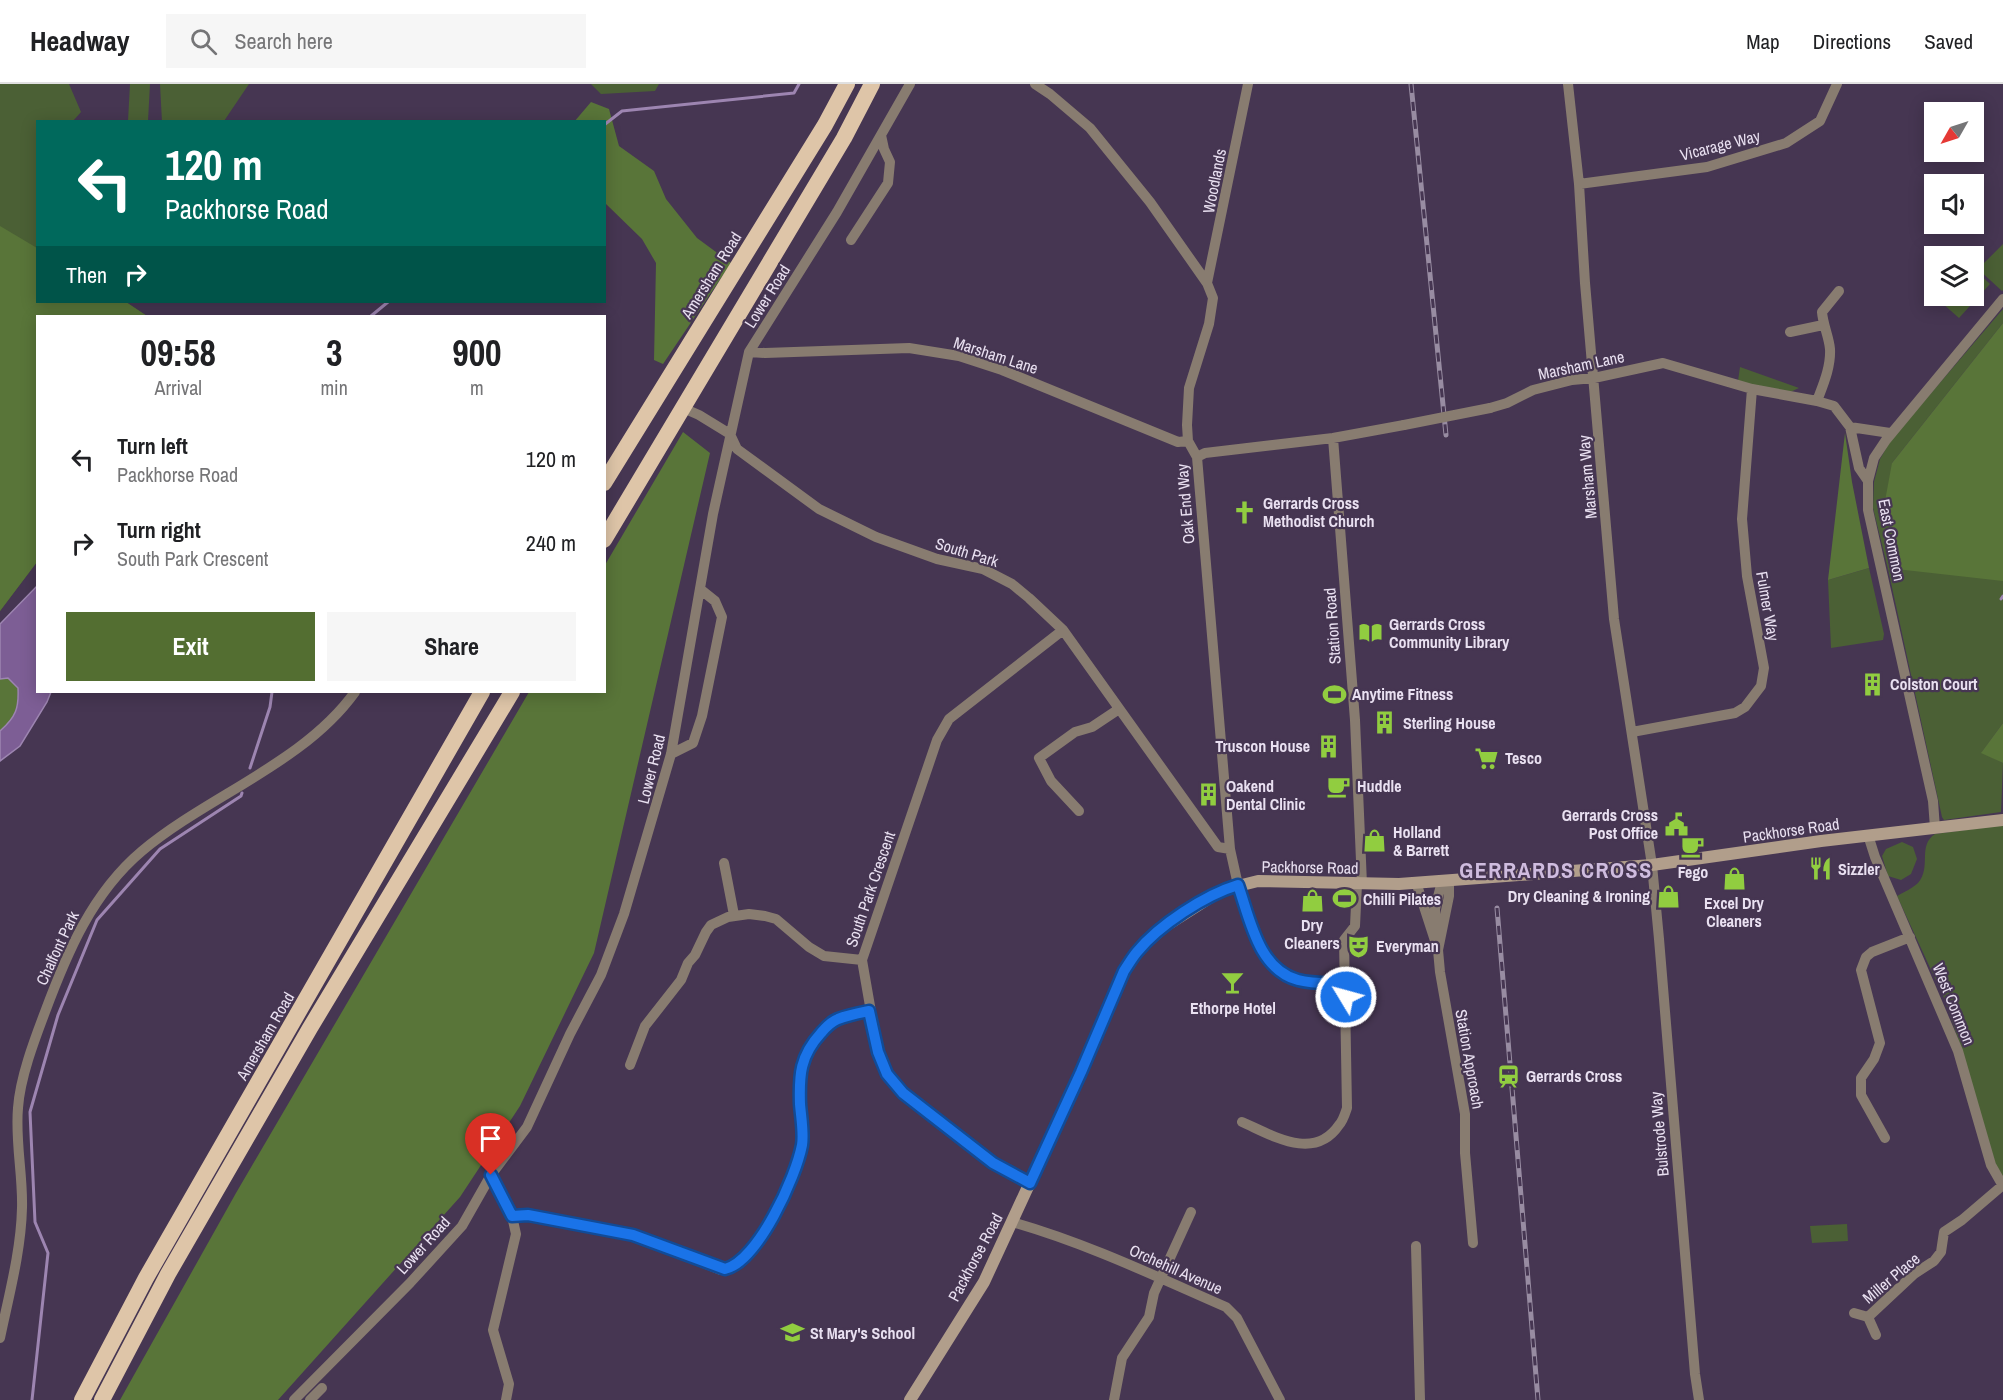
<!DOCTYPE html>
<html lang="en">
<head>
<meta charset="utf-8">
<style>
	body { margin:0; font-family:"Archivo Narrow",sans-serif; background:#f6f6f6; color:#202124; height:100vh; display:flex; flex-direction:column; font-size:22px; white-space:nowrap }
	* { box-sizing:border-box; margin:0 }
	p { font-size:20px; color:#757577 }
	.icon { flex:none; width:33px; height:33px; fill:none; stroke:currentColor; stroke-width:2; stroke-linecap:round; stroke-linejoin:round }
	.map { position:relative; flex:1; overflow:hidden }
	.details { position:absolute; left:36px; top:231px; width:570px; height:378px; display:flex; flex-direction:column; background:#fff; border-radius:0px; box-shadow:0 3px 15px #0003 }
	.details>* { flex:none }
	.guide { position:absolute; left:36px; top:36px; width:570px; height:183px; border-radius:0px; box-shadow:0 3px 15px #0003; background:#00695c; color:#fff; overflow:hidden }
	.needle { width:39px; rotate:231deg }
	.controls { position:absolute; left:1924px; top:18px; display:grid; gap:12px }
	.controls a { display:grid; place-items:center; width:60px; height:60px; border-radius:0px; background:#fff; box-shadow:0 3px 15px #0003; font-size:30px }
	.pin { position:absolute; display:grid; place-items:center; width:51px; height:51px; color:#fff; margin:-62px -26px; border-radius:50% 50% 50% 0; rotate:-45deg; box-shadow:0 0 6px #0007 }
	.pin .icon { rotate:45deg }
	.me { position:absolute; width:66px; margin:-33px; rotate:307deg; stroke-linejoin:round; filter:drop-shadow(0 0 4px #0008) }
	.turn { display:flex; align-items:center; gap:21px; height:126px; padding:0 30px; font-size:27px }
	.turn .icon { width:78px; height:78px; stroke-width:2.5 }
	.turn b { display:block; font-size:42px; line-height:51px }
	.then { display:flex; align-items:center; height:57px; padding:0 30px; background:#0003; gap:12px; font-size:22px }
	.eta { display:flex; justify-content:space-evenly; align-items:center; height:102px; text-align:center }
	.eta b { font-size:36px; font-weight:700; line-height:42px }
	.action { display:flex; gap:12px; margin-top:auto; padding:12px 30px }
	.action a { flex:1; height:69px; border-radius:0px; background:#536e31; color:#fff; font-size:24px; font-weight:700; line-height:69px; text-align:center }
	.action a+a { background:#f6f6f6; color:#202124 }
	ul { padding:0; list-style:none }
	li { display:flex; align-items:center; gap:18px; height:84px; padding:0 30px }
	li div { flex:1 }
	li b { display:block; font-size:22px }
	li em { font-style:normal }
	header { display:flex; align-items:center; gap:36px; box-sizing:border-box; height:84px; padding:0 30px; background:#fff; border-bottom:2px solid #e0e0e0 }
	header strong { font-size:28px }
	nav { display:flex; gap:33px; margin-inline-start:auto; font-size:21px }
	.search { width:420px; height:54px; background:#f6f6f6; display:flex; align-items:center; gap:15px; box-sizing:border-box; padding:0 21px; border-radius:0px; color:#757577; font-size:22px }
	.map>svg:first-child { display:block }
	.green { fill:#4b6035 }
	.forest { fill:#597539 }
	.water { fill:#7d5e95; stroke:#9d85b1; stroke-width:1.5 }
	.lines { fill:none; stroke-linecap:round; stroke-linejoin:round }
	.stream { stroke:#9d85b1; stroke-width:3 }
	.minor { stroke:#887c70; stroke-width:10 }
	.secondary { stroke:#b19e8b; stroke-width:12 }
	.trunk { stroke:#dec5a8; stroke-width:16 }
	.rail-casing { stroke:#988ca2; stroke-width:5 }
	.rail { stroke:#463652; stroke-width:3; stroke-dasharray:9; stroke-linecap:butt }
	.minor-bridge { stroke:#887c70; stroke-width:10 }
	.route-casing { stroke:#114b97; stroke-width:15 }
	.route { stroke:#1a73e8; stroke-width:10 }
	.labels { text-anchor:middle; stroke-width:4.5; stroke-linejoin:round; paint-order:stroke }
	.street-label { font-size:16px; fill:#e9e0f1; stroke:#463652 }
	.poi-label { font-size:16px; font-weight:bold; fill:#e9e0f1; stroke:#463652; text-anchor:start }
	.district-label { font-size:22px; font-weight:bold; letter-spacing:1.5px; fill:#cfbcdf; stroke:#463652 }
</style>
</head>
<body>
<header>
<strong>Headway</strong>
<div class="search"><svg class="icon" aria-label="search" viewBox="0 0 24 24"><circle cx="10" cy="10" r="6"/><path d="M15 15l6 6"/></svg>Search here</div>
<nav><a>Map</a><a>Directions</a><a>Saved</a></nav>
</header>
<div class="map">
<svg width="2003" height="1316" viewBox="0 0 2003 1316">
	<rect width="100%" height="100%" fill="#463652"/>
	<!-- green -->
	<path class="green" d="M0,0h69l12,28 -8,9 -35,1v180h88l21,14h-109l-1,246 -37,49z
		M130,0h20l-2,37h-20z
		M160,0h89l-25,37 -62,1z
		M591,0h68l-4,7 -54,3z
		M2003,160v46l-1,1 -24,-22z
		M1974,185l16,15 -31,34 -34,-30 10,-11v19h39z
		M2003,225v14l-111,140 111,118v142l-21,29 21,11 -2,49 -57,8 -2,-3 -54,-248 -15,-61 1,-26 6,-23 11,-19z
		M1740,283l59,21 -11,5 -50,-12z
		M1869,484l15,66 -1,6 -52,8 -3,-68z
		M2003,741v352l-7,-11 -34,-116 -18,-52 -47,-102c7,-4 16,-8 21,-13 14,-16 -1,-37 17,-49z
		M1902,758l11,5 4,12 -6,15 -10,6 -13,-4 -6,-20 4,-7z
		M1847,1140l1,17 -36,2 -2,-17z"/>
	<!-- forest -->
	<path class="forest" d="M591,18l18,7 10,37 35,25 12,28 31,39 34,25 -68,101 -9,-4 2,-97 -14,-24 -37,-36 -1,-81h-30z
		M0,142l37,22 1,54h88l21,14h-109l-1,246 -37,49z
		M2003,239v258l-107,-12 -11,-68 7,-38z
		M683,348l27,21 -116,500 -74,153 -60,91 -182,203h-158l116,-207 293,-501h75l1,-127z
		M1845,349l7,49 17,86 -41,12z
		M8,594l10,10c0,20 -2,29 -18,43v-52z
		M2003,639v40l-22,-10z"/>
	<!-- water -->
	<path class="water" d="M37,502l1,106h13l-4,10 -27,44 -20,15v-30c16,-14 19,-23 18,-43l-10,-10 -8,1v-55z"/>
	<g class="lines">
		<!-- stream -->
		<path class="stream" d="M604,41l18,-14 172,-18 5,-9
			M371,232l17,-14
			M2001,515l2,-3
			M250,684l20,-61 2,-15
			M32,1316l16,-147 -13,-31 -5,-110 28,-97 39,-95 63,-71 81,-53 1,-3"/>
		<!-- minor -->
		<path class="minor" d="M1035,0l15,10 40,34 60,74 57,81 6,15 -4,26 -20,64 -2,37 1,16 9,16 33,392 8,36 26,70 14,15 18,9 49,5
			M1568,0l11,100 6,99 29,336 38,246 7,74 36,435 4,26
			M1579,100l128,-17 79,-24 34,-22 17,-37
			M851,156l37,-57 2,-21 -6,-13 -3,-14
			M1207,199l41,-199
			M1790,248l33,-7
			M749,268l16,1 144,-5 50,8 43,14 176,72 10,-1
			M1817,317c6,-16 14,-34 13,-52 -1,-12 -7,-24 -8,-37l17,-21
			M683,324l16,7 31,19 7,15 82,60 57,28 61,22 46,10 29,15 17,14 34,32 155,217 12,2
			M1490,324l17,-5 26,-13 39,-10 22,-2 69,-15 89,26 65,12 17,5 16,21 40,6
			M1850,343l9,41 9,13
			M1333,354l22,282 7,164
			M1197,373l8,-4 128,-15 71,-13
			M1632,648l103,-19 10,-6 16,-21 3,-18 -17,-92 -5,-57 10,-130
			M671,670l22,-11 9,-27 20,-99 -7,-16 -15,-12
			M1079,727l-28,-30 -12,-23 36,-26 17,-5 27,-18
			M1935,744l-2,-27 -65,-291v-29l6,-23 12,-18 117,-141
			M1868,751l7,22 83,194 33,114 12,21
			M724,779l10,52
			M1449,797v15l-11,54 2,22 25,142v39l8,90
			M1416,798l22,68
			M1436,848l-1,-23 7,-28
			M630,981l15,-39 36,-46 7,-17 7,-8 11,-23 5,-7 17,-8 21,-3 16,2 11,3 33,28 15,9 38,4
			M1242,1038c30,13 72,40 97,3 4,-4 6,-11 8,-17l-3,-168 11,-14 2,-42
			M1885,1054l-24,-43v-17l13,-19 6,-16 -19,-73 5,-13 6,-5 38,-15
			M491,1091l21,41 16,-1 105,20 88,35 16,-6 14,-15 16,-21 17,-31 18,-52 -3,-62 4,-25 11,-17 15,-17 9,-5 31,-8
			M1030,1099l-37,-20 -90,-70 -16,-19 -9,-22 -16,-92 75,-220 12,-21 114,-89
			M1012,1138c74,21 143,54 214,85l11,11 43,82
			M1416,1162l4,154
			M1854,1229l14,4
			M1876,1251l-8,-18 46,-43 20,-13 7,-9 3,-20 18,-12 41,-35
			M0,1254c9,-43 21,-87 22,-130 1,-33 -7,-67 -4,-100 2,-30 16,-67 27,-96 22,-59 47,-119 97,-161 67,-56 162,-88 213,-159
			M294,1316l116,-117 52,-57 29,-51 36,-48 43,-93 31,-59 23,-61 47,-160 42,-240 36,-162 88,-140 73,-128
			M310,1316l12,-12
			M506,1316l3,-16 -16,-54 23,-96 -4,-18
			M1114,1316l8,-42 27,-41 5,-24 37,-81"/>
		<!-- secondary -->
		<path class="secondary" d="M910,1316l74,-118 97,-210 43,-101 13,-20 27,-24 58,-37 36,-9 141,3 253,-19 169,-24 182,-21"/>
		<!-- trunk -->
		<path class="trunk" d="M604,399l221,-358 22,-41
			M604,456l240,-402 28,-54
			M82,1316l64,-122 336,-586
			M102,1316l66,-126 142,-246 202,-336"/>
		<defs>
			<path id="rail" d="M1411,0l35,351
				M1497,824l41,492"/>
		</defs>
		<!-- rail casing -->
		<use href="#rail" class="rail-casing"/>
		<!-- rail -->
		<use href="#rail" class="rail"/>
		<!-- minor-bridge -->
		<path class="minor-bridge" d="M1404,341l86,-17"/>
	</g>
	<g class="lines">
		<defs>
			<path id="route" d="M491,1091l21,41 16,-1 105,20 92,34c33,-8 71,-92 77,-124 2,-12 -1,-28 -2,-41 -1,-29 0,-48 21,-71 5,-6 10,-11 17,-14 10,-4 21,-6 31,-8l9,41 9,22 16,19 90,70 37,20 51,-111 43,-101c4,-6 8,-13 13,-19 22,-27 68,-57 101,-67 12,34 20,84 60,95 15,4 32,3 47,4l1,13"/>
		</defs>
		<!-- route casing -->
		<use href="#route" class="route-casing"/>
		<!-- route -->
		<use href="#route" class="route"/>
	</g>
	<!-- icons -->
	<defs>
		<symbol id="church-bare" viewBox="-9 -9 18 18"><path d="M-1.2-6h2.4v3.5h3.3v2.4h-3.3V6h-2.4V-.1h-3.3v-2.4h3.3Z" fill="#91cd40" stroke="#463652" stroke-width="2.5" paint-order="stroke"/></symbol>
		<symbol id="library-bare" viewBox="-9 -9 18 18"><path d="M-6-4Q-3-5.5-.7-3.5V5Q-3 3-6 4ZM6-4Q3-5.5 .7-3.5V5Q3 3 6 4Z" fill="#91cd40" stroke="#463652" stroke-width="2.5" paint-order="stroke"/></symbol>
		<symbol id="building-bare" viewBox="-9 -9 18 18"><path d="M-4-6H4V6H1V3H-1V6H-4ZM-2.5-4.3h1.7v1.8h-1.7ZM.8-4.3h1.7v1.8H.8ZM-2.5-1h1.7V.8h-1.7ZM.8-1h1.7V.8H.8Z" fill="#91cd40" stroke="#463652" stroke-width="2.5" paint-order="stroke"/></symbol>
		<symbol id="stadium-bare" viewBox="-9 -9 18 18"><path d="M0-5a6.5 5 0 1 0 0 10a6.5 5 0 1 0 0-10ZM-3.5-1.8h7v3.6h-7Z" fill="#91cd40" stroke="#463652" stroke-width="2.5" paint-order="stroke"/></symbol>
		<symbol id="supermarket-bare" viewBox="-9 -9 18 18"><path d="M-6-5.5h2.5l.6 2H6L4.5 2H-2.5L-4.4-4H-6ZM-1.5 3.2a1.3 1.3 0 1 0 .1 0ZM3 3.2a1.3 1.3 0 1 0 .1 0Z" fill="#91cd40" stroke="#463652" stroke-width="2.5" paint-order="stroke"/></symbol>
		<symbol id="cafe-bare" viewBox="-9 -9 18 18"><path d="M-5.5-4.5H6V0H3Q3 3.5 0 3.5H-2.5Q-5.5 3.5-5.5 0ZM3-3.2v2h1.7v-2ZM-6 4.5H4V6H-6Z" fill="#91cd40" stroke="#463652" stroke-width="2.5" paint-order="stroke"/></symbol>
		<symbol id="civic-bare" viewBox="-9 -9 18 18"><path d="M-.6-6.5H3V-4.5H.6V-3L4-1V1h2V6H-6V1h2V-1L-.6-3ZM-1.2 2.5V6h2.4V2.5Z" fill="#91cd40" stroke="#463652" stroke-width="2.5" paint-order="stroke"/></symbol>
		<symbol id="shop-bare" viewBox="-9 -9 18 18"><path d="M-5-2.5h2.3a2.7 3.5 0 0 1 5.4 0H5L5.5 6h-11ZM-1.5-2.5h3a1.5 2.3 0 0 0-3 0Z" fill="#91cd40" stroke="#463652" stroke-width="2.5" paint-order="stroke"/></symbol>
		<symbol id="restaurant-bare" viewBox="-9 -9 18 18"><path d="M-5-6h1v4h1v-4h1v4h1v-4h1v5L-1.5 .5V6h-2V.5L-5-1ZM5-6V6H3V1.5H1.5Q1.5-4 5-6Z" fill="#91cd40" stroke="#463652" stroke-width="2.5" paint-order="stroke"/></symbol>
		<symbol id="theatre-bare" viewBox="-9 -9 18 18"><path d="M-5-5.5Q0-4 5-5.5V0Q5 5 0 6Q-5 5-5 0ZM-3.3-2.5H-1v1.5H-3.3ZM1-2.5H3.3v1.5H1ZM-2.8 1Q0 5.5 2.8 1Z" fill="#91cd40" stroke="#463652" stroke-width="2.5" paint-order="stroke"/></symbol>
		<symbol id="bar-bare" viewBox="-9 -9 18 18"><path d="M-6-5H6L.8 .8V4.5H3.5V6h-7V4.5H-.8V.8Z" fill="#91cd40" stroke="#463652" stroke-width="2.5" paint-order="stroke"/></symbol>
		<symbol id="station-bare" viewBox="-9 -9 18 18"><path d="M-3-6H3Q5-6 5-4V2Q5 4 3 4L4.5 6H3L1.5 4h-3L-3 6H-4.5L-3 4Q-5 4-5 2V-4Q-5-6-3-6ZM-3.5-4v3h7v-3ZM-3.5 1v1.5H-2V1ZM2 1v1.5H3.5V1Z" fill="#91cd40" stroke="#463652" stroke-width="2.5" paint-order="stroke"/></symbol>
		<symbol id="school-bare" viewBox="-9 -9 18 18"><path d="M0-5L7-2L0 1L-7-2ZM-4 1L0 2.5L4 1V4Q0 6-4 4Z" fill="#91cd40" stroke="#463652" stroke-width="2.5" paint-order="stroke"/></symbol>
	</defs>
	<g fill-rule="evenodd">
		<use href="#church-bare" x="1228" y="412" width="33" height="33"/>
		<use href="#library-bare" x="1354" y="532" width="33" height="33"/>
		<use href="#building-bare" x="1856" y="584" width="33" height="33"/>
		<use href="#stadium-bare" x="1318" y="594" width="33" height="33"/>
		<use href="#building-bare" x="1368" y="622" width="33" height="33"/>
		<use href="#building-bare" x="1312" y="646" width="33" height="33"/>
		<use href="#supermarket-bare" x="1470" y="658" width="33" height="33"/>
		<use href="#cafe-bare" x="1322" y="686" width="33" height="33"/>
		<use href="#building-bare" x="1192" y="694" width="33" height="33"/>
		<use href="#civic-bare" x="1660" y="724" width="33" height="33"/>
		<use href="#shop-bare" x="1358" y="740" width="33" height="33"/>
		<use href="#cafe-bare" x="1676" y="746" width="33" height="33"/>
		<use href="#restaurant-bare" x="1804" y="768" width="33" height="33"/>
		<use href="#shop-bare" x="1718" y="778" width="33" height="33"/>
		<use href="#shop-bare" x="1652" y="796" width="33" height="33"/>
		<use href="#stadium-bare" x="1328" y="798" width="33" height="33"/>
		<use href="#shop-bare" x="1296" y="800" width="33" height="33"/>
		<use href="#theatre-bare" x="1342" y="846" width="33" height="33"/>
		<use href="#bar-bare" x="1216" y="882" width="33" height="33"/>
		<use href="#station-bare" x="1492" y="976" width="33" height="33"/>
		<use href="#school-bare" x="776" y="1232" width="33" height="33"/>
	</g>
	<g class="labels">
		<!-- street labels -->
		<g class="street-label">
			<text transform="translate(1720 61) rotate(-14)" y="6">Vicarage Way</text>
			<text transform="translate(1214 97) rotate(-79)" y="6">Woodlands</text>
			<text transform="translate(711 191) rotate(-58)" y="6">Amersham Road</text>
			<text transform="translate(767 212) rotate(-58)" y="6">Lower Road</text>
			<text transform="translate(996 271) rotate(18)" y="6">Marsham Lane</text>
			<text transform="translate(1581 281) rotate(-12)" y="6">Marsham Lane</text>
			<text transform="translate(1587 393) rotate(-95)" y="6">Marsham Way</text>
			<text transform="translate(1185 420) rotate(-95)" y="6">Oak End Way</text>
			<text transform="translate(1892 456) rotate(79)" y="6">East Common</text>
			<text transform="translate(967 468) rotate(17)" y="6">South Park</text>
			<text transform="translate(1768 522) rotate(80)" y="6">Fulmer Way</text>
			<text transform="translate(1332 542) rotate(-94)" y="6">Station Road</text>
			<text transform="translate(651 685) rotate(-76)" y="6">Lower Road</text>
			<text transform="translate(1791 746) rotate(-8)" y="6">Packhorse Road</text>
			<text transform="translate(1310 783) rotate(1)" y="6">Packhorse Road</text>
			<text transform="translate(870 805) rotate(-71)" y="6">South Park Crescent</text>
			<text transform="translate(57 864) rotate(-65)" y="6">Chalfont Park</text>
			<text transform="translate(1954 920) rotate(68)" y="6">West Common</text>
			<text transform="translate(265 952) rotate(-60)" y="6">Amersham Road</text>
			<text transform="translate(1470 975) rotate(80)" y="6">Station Approach</text>
			<text transform="translate(1659 1050) rotate(-95)" y="6">Bulstrode Way</text>
			<text transform="translate(423 1161) rotate(-48)" y="6">Lower Road</text>
			<text transform="translate(975 1173) rotate(-62)" y="6">Packhorse Road</text>
			<text transform="translate(1176 1185) rotate(24)" y="6">Orchehill Avenue</text>
			<text transform="translate(1891 1194) rotate(-40)" y="6">Miller Place</text>
		</g>
		<!-- poi labels -->
		<g class="poi-label">
			<text x="1263" y="425">Gerrards Cross<tspan x="1263" dy="18">Methodist Church</tspan></text>
			<text x="1389" y="546">Gerrards Cross<tspan x="1389" dy="18">Community Library</tspan></text>
			<text x="1890" y="606">Colston Court</text>
			<text x="1352" y="616">Anytime Fitness</text>
			<text x="1403" y="645">Sterling House</text>
			<text x="1310" y="668" text-anchor="end">Truscon House</text>
			<text x="1505" y="680">Tesco</text>
			<text x="1226" y="708">Oakend<tspan x="1226" dy="18">Dental Clinic</tspan></text>
			<text x="1357" y="708">Huddle</text>
			<text x="1658" y="737" text-anchor="end">Gerrards Cross<tspan x="1658" dy="18">Post Office</tspan></text>
			<text x="1393" y="754">Holland<tspan x="1393" dy="18">&amp; Barrett</tspan></text>
			<text x="1838" y="791">Sizzler</text>
			<text x="1693" y="794" text-anchor="middle">Fego</text>
			<text x="1650" y="818" text-anchor="end">Dry Cleaning &amp; Ironing</text>
			<text x="1363" y="821">Chilli Pilates</text>
			<text x="1734" y="825" text-anchor="middle">Excel Dry<tspan x="1734" dy="18">Cleaners</tspan></text>
			<text x="1312" y="847" text-anchor="middle">Dry<tspan x="1312" dy="18">Cleaners</tspan></text>
			<text x="1376" y="868">Everyman</text>
			<text x="1233" y="930" text-anchor="middle">Ethorpe Hotel</text>
			<text x="1526" y="998">Gerrards Cross</text>
			<text x="810" y="1255">St Mary's School</text>
		</g>
		<!-- district labels -->
		<g class="district-label">
			<text x="1556" y="794">GERRARDS CROSS</text>
		</g>
	</g>
</svg>
<div class="controls">
<a><svg class="needle" viewBox="-14 -14 28 28"><path d="M0-13l5 13h-10z" fill="#e53935"/><path d="M0 13l5-13h-10z" fill="#757577"/></svg></a>
<a><svg class="icon" aria-label="sound" viewBox="0 0 24 24"><path d="M4 9h4l5-4v14l-5-4H4zM17 9q2 3 0 6"/></svg></a>
<a><svg class="icon" aria-label="layers" viewBox="0 0 24 24"><path d="M12 4l9 5-9 5-9-5zM3 14l9 5 9-5"/></svg></a>
</div>
<div class="pin" style="left:491px;top:1091px;background:#d93025"><svg class="icon" aria-label="arrive" viewBox="0 0 24 24"><path d="M6 21V4h12l-3 4 3 4H6"/></svg></div>
<svg class="me" style="left:1346px;top:913px" viewBox="-20 -20 40 40"><circle r="17" fill="#1a73e8" stroke="#fff" stroke-width="3"/><path d="M0-11L8 9 0 5-8 9z" fill="#fff"/></svg>
<div class="guide">
<div class="turn"><svg class="icon" aria-label="left" viewBox="0 0 24 24"><path d="M17 20v-9H6M10 6l-5 5 5 5"/></svg><div><b>120 m</b>Packhorse Road</div></div>
<div class="then">Then<svg class="icon" aria-label="right" viewBox="0 0 24 24"><path d="M7 20v-9h11M14 6l5 5-5 5"/></svg></div>
</div>
<section class="details">
<div class="eta">
<div><b>09:58</b><p>Arrival</p></div>
<div><b>3</b><p>min</p></div>
<div><b>900</b><p>m</p></div>
</div>
<ul>
<li><svg class="icon" aria-label="left" viewBox="0 0 24 24"><path d="M17 20v-9H6M10 6l-5 5 5 5"/></svg><div><b>Turn left</b><p>Packhorse Road</p></div><em>120 m</em></li>
<li><svg class="icon" aria-label="right" viewBox="0 0 24 24"><path d="M7 20v-9h11M14 6l5 5-5 5"/></svg><div><b>Turn right</b><p>South Park Crescent</p></div><em>240 m</em></li>
</ul>
<div class="action"><a>Exit</a><a>Share</a></div>
</section>
</div>
</body>
</html>
